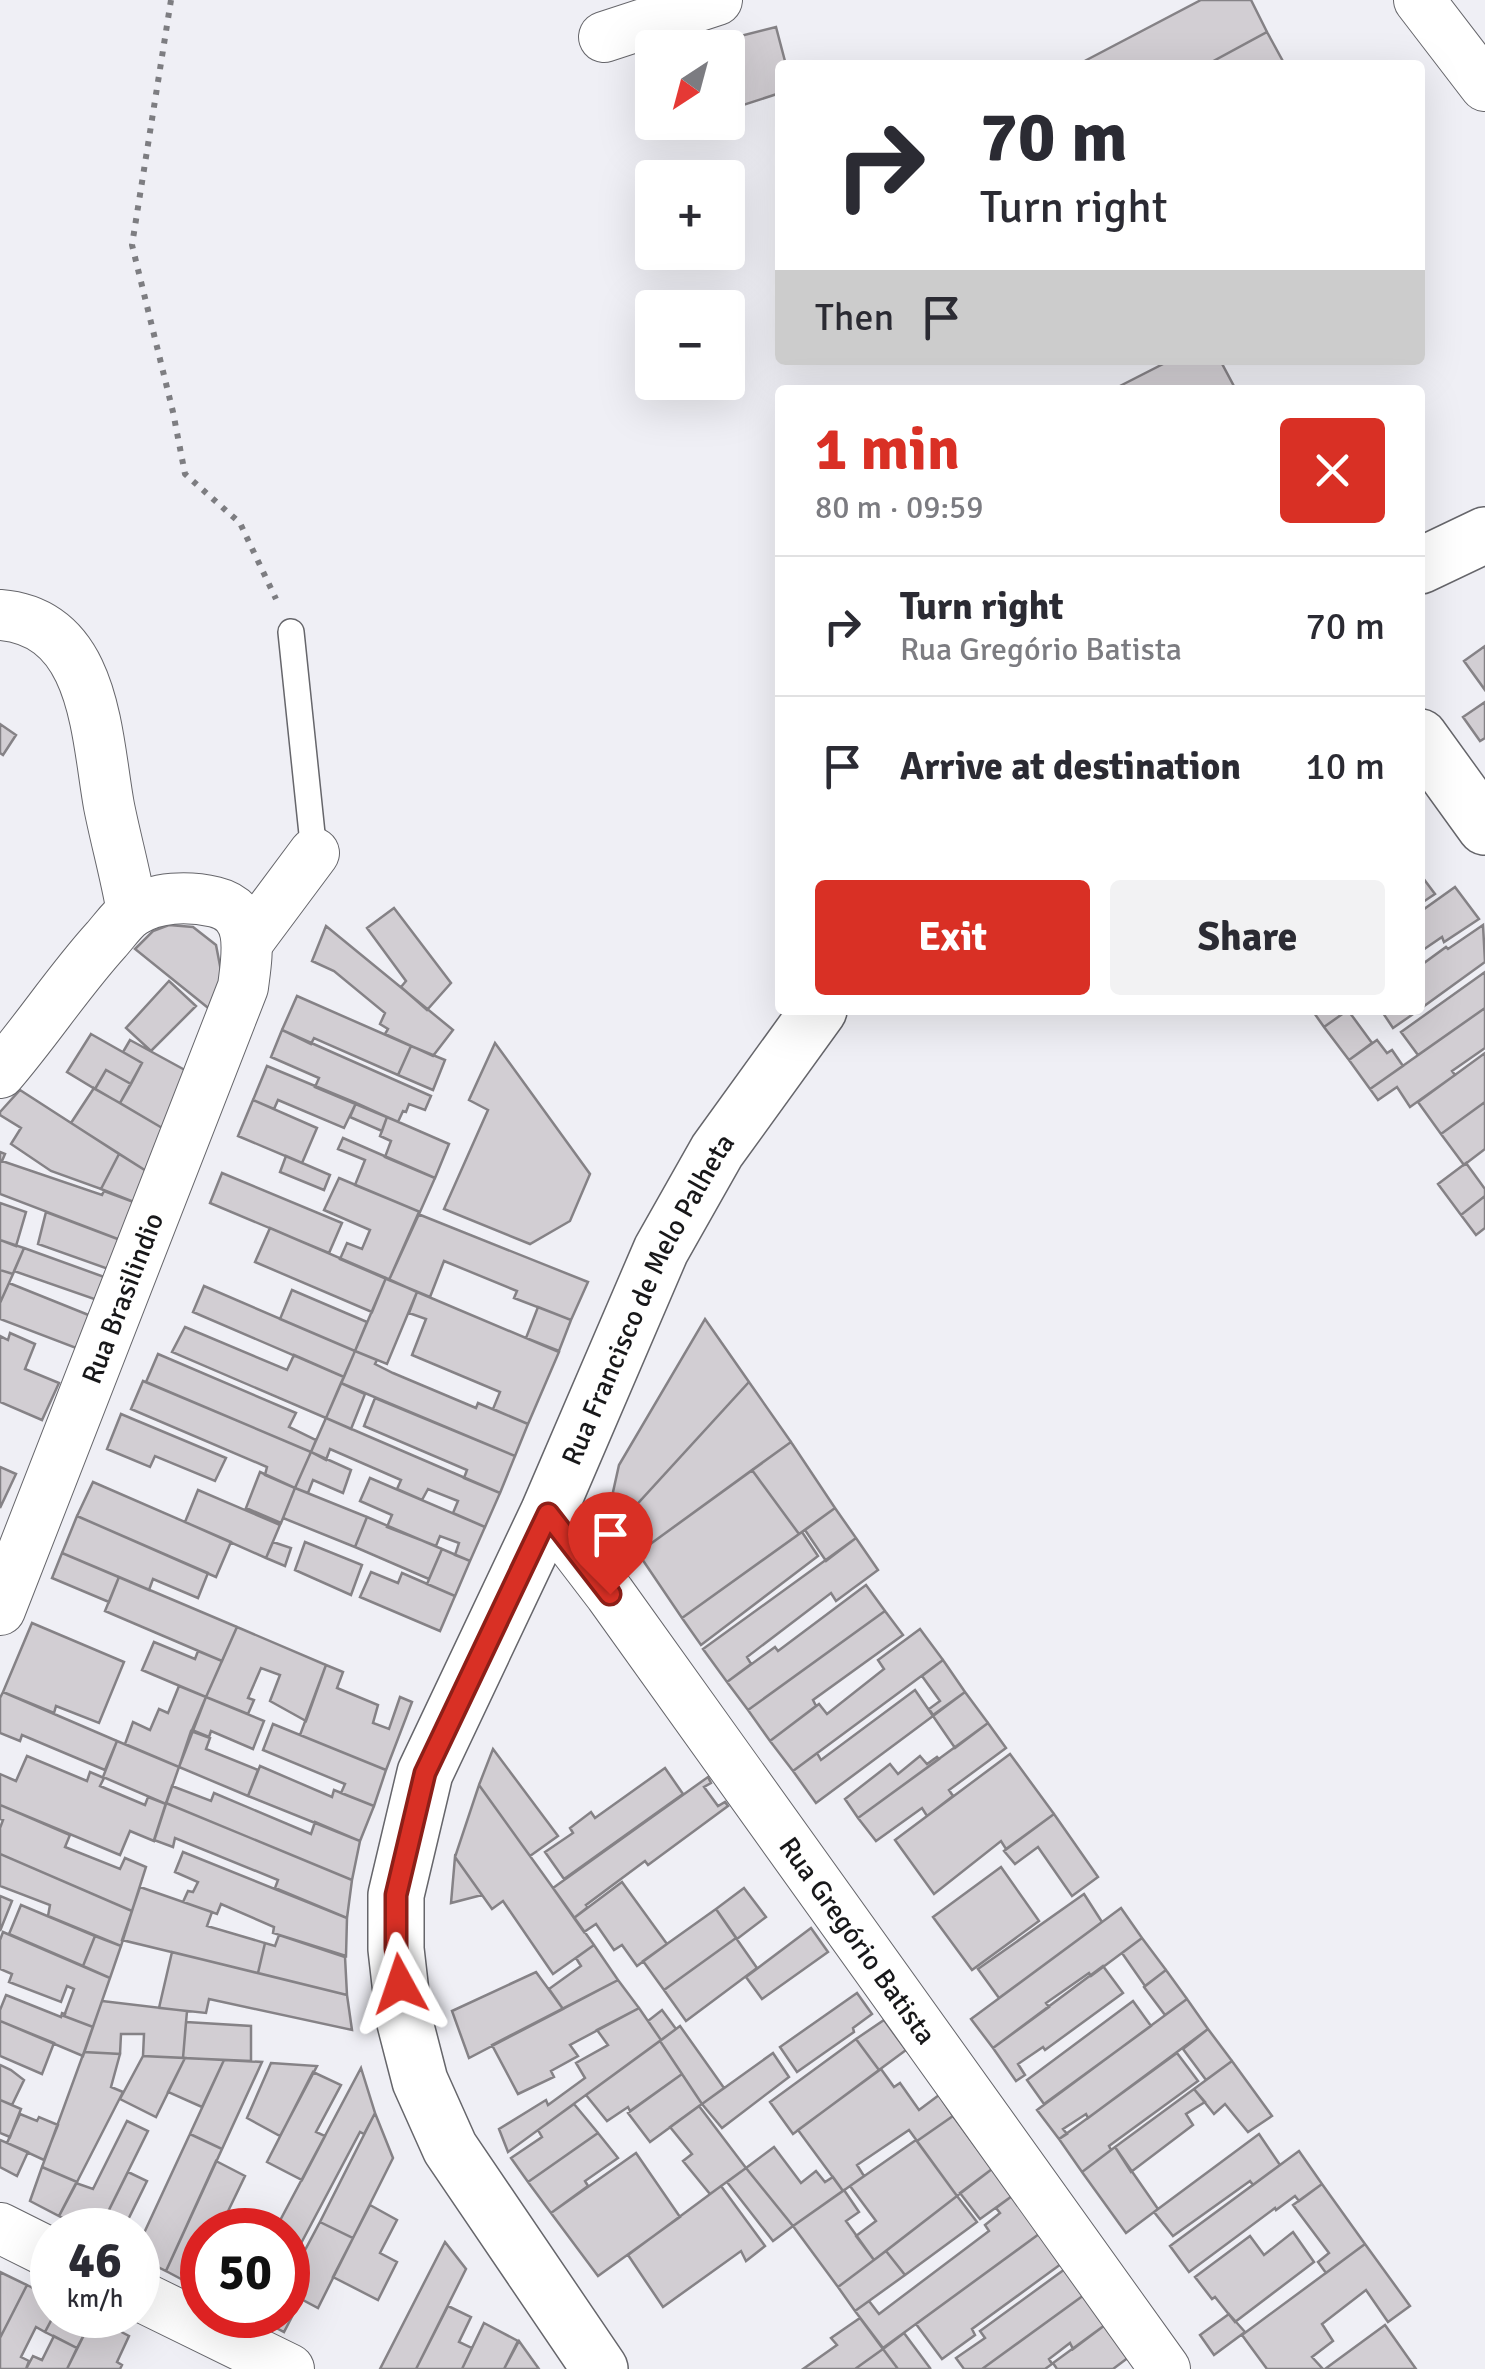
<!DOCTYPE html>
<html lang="en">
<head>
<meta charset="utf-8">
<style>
	body { margin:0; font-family:Signika,sans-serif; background:#f2f2f3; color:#2b2b33; height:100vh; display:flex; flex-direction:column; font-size:38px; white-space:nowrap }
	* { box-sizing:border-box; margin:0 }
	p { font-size:32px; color:#7c7c81 }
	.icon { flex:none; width:55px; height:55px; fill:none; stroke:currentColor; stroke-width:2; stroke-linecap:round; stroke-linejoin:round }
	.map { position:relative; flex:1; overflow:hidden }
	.details { position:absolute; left:775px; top:385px; width:650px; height:630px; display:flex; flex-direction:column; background:#fff; border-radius:10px; box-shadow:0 10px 40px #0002 }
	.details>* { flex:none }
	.top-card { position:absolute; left:775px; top:60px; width:650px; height:305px; border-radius:10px; box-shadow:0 10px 40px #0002; background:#fff; color:#2b2b33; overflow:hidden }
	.needle { width:65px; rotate:216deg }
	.controls { position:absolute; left:635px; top:30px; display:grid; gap:20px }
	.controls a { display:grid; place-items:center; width:110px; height:110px; border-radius:10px; background:#fff; box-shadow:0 10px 40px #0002; font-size:50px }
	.speed { position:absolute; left:30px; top:2208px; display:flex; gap:20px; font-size:50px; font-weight:700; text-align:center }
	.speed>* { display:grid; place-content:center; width:130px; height:130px; border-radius:50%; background:#fff; box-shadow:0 10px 40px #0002; line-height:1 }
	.speed small { font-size:25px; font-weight:400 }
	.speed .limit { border:15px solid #d22; background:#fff; color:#111 }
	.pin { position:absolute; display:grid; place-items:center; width:85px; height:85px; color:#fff; margin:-102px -42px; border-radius:50% 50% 50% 0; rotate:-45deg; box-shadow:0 0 10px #0007 }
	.pin .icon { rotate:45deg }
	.me { position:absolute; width:110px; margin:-55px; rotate:355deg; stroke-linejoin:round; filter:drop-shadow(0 0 8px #0008) }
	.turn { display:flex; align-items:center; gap:35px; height:210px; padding:0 40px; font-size:45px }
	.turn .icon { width:130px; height:130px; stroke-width:2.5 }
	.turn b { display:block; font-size:70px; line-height:85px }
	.then { display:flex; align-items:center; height:95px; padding:0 40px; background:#0003; gap:20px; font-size:38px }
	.round { display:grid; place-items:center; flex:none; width:105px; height:105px; border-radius:10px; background:#f2f2f3 }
	.headline { display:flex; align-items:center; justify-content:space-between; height:170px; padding:0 40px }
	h1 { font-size:60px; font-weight:700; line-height:75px; color:#d93025 }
	.action { display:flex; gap:20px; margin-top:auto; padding:20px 40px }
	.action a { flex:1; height:115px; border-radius:10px; background:#d93025; color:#fff; font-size:40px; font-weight:700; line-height:115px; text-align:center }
	.action a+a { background:#f2f2f3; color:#2b2b33 }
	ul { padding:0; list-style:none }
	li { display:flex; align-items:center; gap:30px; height:140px; padding:0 40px; border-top:2px solid #e1e1e2 }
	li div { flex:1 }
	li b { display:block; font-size:38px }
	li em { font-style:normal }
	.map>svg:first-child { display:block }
	.building { fill:#d2ced3; stroke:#858286; stroke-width:2.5 }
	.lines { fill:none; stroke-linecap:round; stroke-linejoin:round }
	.lane-casing { stroke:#66666b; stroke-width:28 }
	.street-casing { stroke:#66666b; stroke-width:52 }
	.secondary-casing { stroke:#66666b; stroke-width:58 }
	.path { stroke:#7d7d81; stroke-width:6; stroke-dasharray:5 8; stroke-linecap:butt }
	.lane { stroke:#fff; stroke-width:25 }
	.street { stroke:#fff; stroke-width:50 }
	.secondary { stroke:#fff; stroke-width:55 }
	.route-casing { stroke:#8d1f18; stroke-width:25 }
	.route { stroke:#d93025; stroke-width:18 }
	.labels { text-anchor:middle; stroke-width:10; stroke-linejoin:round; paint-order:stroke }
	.street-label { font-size:28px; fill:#18181a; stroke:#fff }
</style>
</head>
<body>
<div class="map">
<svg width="1485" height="2369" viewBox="0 0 1485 2369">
	<rect width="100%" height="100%" fill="#efeff5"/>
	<!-- building -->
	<path class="building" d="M1201,0h50l16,32 -61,33h-129z
		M776,27l10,38h-6v28l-49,16 -3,-12v-49h-14l-1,-5z
		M1267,32l18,33h-79z
		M1171,360h49l16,30h-124z
		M1485,646v44l-21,-29z
		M1485,702v36l-5,3 -17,-24z
		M0,724l16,11 -13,20 -3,-2z
		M1420,874l15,20 -15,10z
		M1455,887l24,32 -35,23 -2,-5 -22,15v-40z
		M394,908l57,75 -24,27 -26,-23 5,-6 -39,-53z
		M169,925l24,2 23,18 6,31 -10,35 -77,-62 18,-18z
		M1483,925l2,37 -65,47v-43l26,-19 2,2z
		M326,926l127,104 -20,26 -48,-22 3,-5 -8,-5 5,-11 -51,-42 -22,-10z
		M1485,972v36l-67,47 -17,-23z
		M169,981l27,25 -45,45 -25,-23z
		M297,996l114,50 -13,29 -84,-37 -3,6 -29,-14z
		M1485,1008v40l-33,23 3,4 -45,32 -13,-20 -19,13 -8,-11z
		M1312,1010h36l-24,17z
		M1348,1010h7l-5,3 22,30 -23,17 -25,-33z
		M1381,1010h38l-26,18z
		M282,1030l149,66 -6,14 -16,-6 -3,8 -3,-1 -5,11 -83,-35 4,-9 -48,-21z
		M91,1034l51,29 -11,21 -25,-14 -11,19 -28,-17z
		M130,1040l64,35 -25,57 -49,-29 22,-40 -19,-11z
		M1377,1040l10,13 5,-3 11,16 -33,23 -21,-29z
		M495,1043l95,131 -20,47 -40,23 -86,-35 44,-99 -19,-10z
		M411,1046l34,14 -12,30 -35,-15z
		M1485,1053v49l-44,32 -23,-32z
		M267,1066l89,37 -12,25 -66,-28 -4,9 -21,-9z
		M106,1070l25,14 -11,19 -25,-14z
		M94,1088l75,44 -18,42 -80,-51z
		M20,1090l99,64 -18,35 -50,-18 -40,-27 10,-16 -21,-13v-3z
		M253,1100l64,28 -15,35 -64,-27z
		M1485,1102v47l-21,16 -23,-31z
		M356,1103l31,14 -5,14 -32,-14z
		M387,1117l62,27 -14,34 -50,-21 6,-16 -11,-5z
		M343,1138l92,40 -15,34 -65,-27 10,-25 -27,-11z
		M0,1152l5,2 -3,7 100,34 2,-4 35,13 -16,37 -123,-47z
		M119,1154l32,20 -12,30 -38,-15z
		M286,1156l44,19 -6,15 -44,-18z
		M1466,1163l19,26v7l-24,19 -23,-31z
		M222,1173l120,50 -13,30 -119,-50z
		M339,1178l81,34 -31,68 -49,-21 7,-16 15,6 8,-19 -46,-20z
		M1485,1196v32l-9,7 -15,-20z
		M0,1203l26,9 -10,34 -16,-6z
		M46,1212l77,29 -12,29 -73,-26z
		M418,1214l170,68 -17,38 -57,-22 3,-7 -73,-30 -14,36 -41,-17z
		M270,1228l116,50 -14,34 -117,-50z
		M0,1240l24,8 -11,26 -13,-4z
		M24,1248l83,30 -10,22 -83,-29z
		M0,1270l13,4 -13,29z
		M386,1278l31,14 -30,72 -32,-13z
		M9,1283l82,33 -15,32 -76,-29v-16z
		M204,1286l151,65 -11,26 -151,-65z
		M292,1290l75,32 -12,29 -75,-32z
		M417,1292l142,60 -31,72 -35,-15 7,-17 -88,-37 14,-36 -17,-6z
		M538,1307l33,13 -12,31 -33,-13z
		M705,1319l44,63 -129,141 -7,-31 6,-27z
		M185,1327l102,43 7,-15 50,22 -18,41 -154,-66z
		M10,1333l25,11 -10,25 34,14 -17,37 -42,-18v-66l8,4z
		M355,1351l22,9 -2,4 18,9 83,35 2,-5 50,21 -13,32 -174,-73z
		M158,1354l138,59 -7,14 27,13 -5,12 -165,-70z
		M143,1381l168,71 -16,36 -30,-13 2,-8 -136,-58z
		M749,1382l42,60 -153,111 -18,-30z
		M341,1383l24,11 -14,35 -25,-11z
		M375,1398l140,58 -15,37 -36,-15 3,-8 -103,-44z
		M121,1414l105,44 -11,23 -60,-25 -5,11 -43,-18z
		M326,1418l174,75 -15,34 -32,-14 5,-12 -30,-12 -6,11 -25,-11 4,-9 -71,-31 -4,11 -15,-8z
		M791,1442l44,66 -36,26 -47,-64z
		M311,1452l40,18 -8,23 -30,-13 -5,13 -13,-5z
		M0,1467l16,7 -16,34z
		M752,1470l47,64 -117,84 -44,-65z
		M260,1472l35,16 -14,35 -35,-15z
		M370,1478l115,49 -15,34 -15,-6 4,-12 -19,-7 -4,10 -49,-19 5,-12 -32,-14z
		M93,1482l138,60 -15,35 -139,-61z
		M295,1488l72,29 -12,30 -72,-29z
		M198,1490l82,35 -14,33 -81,-36z
		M835,1508l21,30 -30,23 -21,-31z
		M77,1516l131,57 -10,25 -45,-19 -4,11 -87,-37z
		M367,1517l75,32 -13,30 -74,-32z
		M802,1532l16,24 -117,89 -19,-27z
		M856,1538l22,32 -42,31 -5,-8 -84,64 4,7 -24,18 -24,-33z
		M273,1542l18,6 -6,18 -19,-8z
		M305,1542l57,23 -11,30 -56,-25z
		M442,1549l28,12 -15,35 -28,-12z
		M62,1553l57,24 -10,25 -57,-24z
		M371,1572l27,11 4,-10 53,23 -15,35 -80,-34z
		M119,1577l118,50 -15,34 -117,-50z
		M866,1585l19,26 -137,99 -21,-28 48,-35 3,4z
		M885,1611l18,24 -90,65 3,6 -46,35 -22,-31z
		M32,1623l92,39 -25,61 -43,-17 -2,7 -51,-21z
		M237,1627l89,38 -20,56 -36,-20 10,-26 -19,-7 -13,30 6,2 -6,14 -42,-17z
		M920,1629l23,31 -150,111 -23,-30 49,-37 8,10 57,-45 -6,-9z
		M154,1642l41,17 3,-8 24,10 -16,36 -64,-27z
		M943,1660l22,32 -32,23 -4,-6 11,-8 -18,-25z
		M326,1665l17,7 -6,16 41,17 -5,18 16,6 11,-32 12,5 -26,68 -86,-35z
		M179,1686l27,11 -27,70 -54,-23 8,-22 17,8 9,-21 9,4z
		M915,1690l18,26 -117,87 -23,-32 24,-18 4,7z
		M3,1692l114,49 -12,29 -83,-35 -2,6 -20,-8v-35z
		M965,1692l23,31 -33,25 -22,-32z
		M206,1697l58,24 -11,28 -42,-18 -2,6 -17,-7z
		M988,1723l18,25 -57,42 4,6 -26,20 -5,-8 -46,33 -18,-23z
		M273,1724l113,46 -12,36 -33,-13 4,-9 -82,-34z
		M191,1731l19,7 -4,11 52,21 -10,26 -69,-29z
		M117,1741l62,26 -13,37 -63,-27z
		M493,1749l65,87 -28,20 -51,-71z
		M1010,1754l44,60 -48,35 -5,-8 -67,53 -39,-54z
		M27,1756l60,25 3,-9 14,6 -4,8 45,19 3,-8 18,7 -12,37 -24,-10 -10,24 -120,-50v-31l16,7z
		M920,1756l7,8 10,-7 2,2 -81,59 -13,-19 45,-35 8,10z
		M260,1766l72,31 2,-7 40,16 -14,35 -112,-45z
		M665,1768l18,26 -119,85 -19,-27 28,-19 -3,-5 21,-16 4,6z
		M708,1777l3,6 -7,4 14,19 7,-4 3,4 -80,59 -3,-4 -59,44 2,2 -14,11 -21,-30z
		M479,1785l115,160 -41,29 -50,-73 -11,8 -37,-52z
		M172,1786l39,15 3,-8 97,41 4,-12 45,19 -8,39 -186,-77z
		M166,1803l186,77 -5,38 -72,-30 3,-8 -103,-42 -2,9 -19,-7z
		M0,1805l70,30 -5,12 55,22 5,-11 21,9 -14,44 -132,-57v-26l3,-8 -3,-1z
		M1054,1814l44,63 -26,19 -34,-49 -23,17 -11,-13z
		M183,1852l164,66 -1,38 -73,-23 1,-6 -53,-23 -4,10 -34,-12 5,-11 5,1 5,-10 -23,-10z
		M0,1854l132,57 -11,35 -73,-30 2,-11 -50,-19z
		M455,1857l27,38 -31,8z
		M1001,1867l38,54 -67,49 -39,-53z
		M622,1882l45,62 -30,22 -15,-21 -8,5 -18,-26 -12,8 -10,-14z
		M140,1887l72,25 -5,14 58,17 -7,30 -136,-33z
		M744,1888l22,29 -29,22 -21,-30z
		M1084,1894l18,28 -103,76 -21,-29z
		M0,1896l12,5 -12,30z
		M21,1905l74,31 -12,30 -74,-32z
		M1121,1908l21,30 -51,38 -2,-3 -43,30 3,4 -56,41 -22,-29z
		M716,1909l20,29 -72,52 -21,-29z
		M811,1928l17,24 -66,47 -16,-22z
		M3,1932l107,46 -17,49 -29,-11 10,-27 -7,-3 -6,16 -52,-20 3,-8 -12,-5v-29z
		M279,1935l66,22 2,38 -89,-22 7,-30 10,3z
		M95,1936l26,10 -11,32 -27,-12z
		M736,1938l21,30 -71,53 -22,-31z
		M1142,1938l24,32 -21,16 -23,-33z
		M594,1945l24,35 -55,29 -14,-20 32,-23 -5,-8z
		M172,1952l175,43 5,35 -143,-31 -3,14 -47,-5z
		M1103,1966l20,27 -78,57 -2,-3 -25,17 7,11 -9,6 -23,-33z
		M1166,1970l21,29 -22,16 -21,-28z
		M536,1972l27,37 -94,49 -17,-47z
		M618,1980l21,28 -69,37 8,11 -27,15 3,6 -36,17 -26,-49z
		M857,1993l15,21 -19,14 1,4 -57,40 -17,-25z
		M6,1995l55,22 1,-4 3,1 -1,2 29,11 -10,29 -83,-35v-11z
		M1187,1999l21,30 -120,89 -2,-4 -23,15 4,5 -8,5 -22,-29z
		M102,2001l85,10 -4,47 -40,-2 1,-22h-23l-1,20 -36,-2z
		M1133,2001l18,25 -107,78 -17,-24z
		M639,2008l22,32 -153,112 -9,-23 47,-29 2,5 37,-27 -9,-15 32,-18 -11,-15z
		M662,2010l14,19 -15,11 -13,-19z
		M884,2020l22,30 -27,20 -23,-31z
		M0,2021l54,22 -12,31 -42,-18z
		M186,2022l65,4v35l-68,-3z
		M680,2026l44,62 -22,16 -42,-63z
		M1208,2029l24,32 -26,19 -23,-31z
		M856,2039l23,31 -86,64 -23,-32z
		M660,2041l22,33 -52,37 -2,-4 -21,14 -21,-26z
		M84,2052l36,2 -9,33 12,5 -46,90 -35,-15z
		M773,2053l16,24 -67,51 -20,-24z
		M1177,2053l21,28 -89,65 2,4 -29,22 -23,-33z
		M143,2056l42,2 -29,59 -36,-18z
		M185,2058l39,2 -22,47 -34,-15z
		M224,2060l38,2 -40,87 -32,-15z
		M1232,2061l40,55 -24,16 -23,-28 -11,10 -20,-25z
		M271,2063l46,3 -37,70 -33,-18z
		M0,2065l11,5 13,10 -12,25 -12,-5z
		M361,2068l14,45 -11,21 -4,-2 -72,136v-38h-13z
		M881,2069l13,18 6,-4 19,27 20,-15 14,21 -36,25 -8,-11 -52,35 7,11 -21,15 -45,-61z
		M313,2072l28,13 -25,47 9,4 -23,44 -35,-18z
		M682,2074l20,30 -52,38 -22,-29z
		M1194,2089l11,13 -19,12 7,11 -62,47 -16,-25z
		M0,2100l21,9 -11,28 -10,-4z
		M574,2104l24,29 -70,49 -17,-24 31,-21 -4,-7z
		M699,2106l47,62 -36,26 -27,-33 9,-7 -22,-27z
		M375,2113l18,45 -40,80 -33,-16z
		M20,2114l17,7 2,-4 19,8 -14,35 -37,-17z
		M953,2116l39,53 -35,27 -40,-55z
		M127,2121l21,10 -49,99h-13l-27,-14 17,-33 17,6z
		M598,2133l20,25 -33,23 3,5 -37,27 -23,-31z
		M190,2134l32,15 -56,122 -28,-14v-11z
		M1259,2134l21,31 -27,20 -3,-4 -77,55 -19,-24z
		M0,2140l28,12 -11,24 -17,-9z
		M916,2140l41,56 -83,64 -18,-24 20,-15 -26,-35z
		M774,2147l27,36 15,-12 9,11 8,-5 10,14 -50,35 -47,-58z
		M1115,2147l43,62 -32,24 -44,-61z
		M1299,2151l23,33 -23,17 -4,-5 -19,14 -1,-2 -86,64 -19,-26z
		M636,2153l44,64 -82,59 -47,-63z
		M216,2161l29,15 -26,54h-17v55l-2,4 -34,-18z
		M42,2167l35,15 -18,34 -29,-15z
		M746,2168l47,58 -20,15 -46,-59z
		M992,2169l20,27 -32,23 -20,-26z
		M128,2172l19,9 -24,49h-24z
		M1322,2184l43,60 -39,29 -8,-11 11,-9 -36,-48z
		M721,2186l44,60 -19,15 -5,-10 -78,56 -35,-52z
		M844,2190l15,22 -13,9 28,39 -36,27 -45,-61z
		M957,2196l20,26 -72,53 -19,-24z
		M1012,2196l27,38 -156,114 -28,-37 14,-10 10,13 110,-83 -4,-6 15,-12 -4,-5z
		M370,2205l27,15 -17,33 17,9 -19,38 -45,-23z
		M320,2222l33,16 -35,70 -30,-16v-10z
		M1293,2232l21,30 -79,60 -20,-25 -3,2 -17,-22 55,-41 14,19z
		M1039,2234l22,30 -89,65 3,6 -33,24 -26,-35z
		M445,2242l21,27 -50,100h-36z
		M1365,2244l45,62 -22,16 -22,-32 -44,34 11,17 -21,16 11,12h-56l-25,-34z
		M886,2251l19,24 -50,36 -17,-24z
		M1065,2269l19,26 -102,74h-18l-8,-11 29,-20 -5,-7z
		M0,2272l27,13 -27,53z
		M27,2285l25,13 2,17 -9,17 -9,-5 -15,30 8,4 -3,8h-26v-31z
		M288,2292l13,7 -17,33 -17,-9 4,-8h17z
		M1084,2295l21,30 -32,24 -3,-6 -21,16 3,5 -7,5h-63z
		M448,2306l23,11 -12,25 13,6 -10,21h-46z
		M1229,2314l16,18 -31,23 -14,-20z
		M54,2315h34l5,2 -16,31 -32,-16z
		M93,2317l36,19 -12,26 5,3 -2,4h-53z
		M860,2318l23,31 -28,20h-52l34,-24 -6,-7z
		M484,2323l34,18 -14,28h-42z
		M1105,2325l24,32 -16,12h-56l-4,-6z
		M1385,2325l31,44h-91z
		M904,2333l26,35 -2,1h-30l-15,-20z
		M54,2336l23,12 -10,21h-41l7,-13 9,4z
		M519,2341l20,28h-35z
		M883,2349l15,20h-43z"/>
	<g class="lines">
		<defs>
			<path id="lane" d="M291,632l23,221"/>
			<g id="street">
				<path d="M1419,0l66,86"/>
				<path d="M604,37l113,-37"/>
				<path d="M0,615c96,8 96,119 109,191 7,35 17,70 23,106"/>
				<path d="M247,943l67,-90"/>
				<path d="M0,1073c37,-43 68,-91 106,-133 8,-9 17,-22 26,-28 24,-16 57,-16 83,-10 41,10 32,53 28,85l-243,623"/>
				<path id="s1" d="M548,1513l62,81 555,775"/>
				<path d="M0,2228l52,26"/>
				<path d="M138,2295l151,74"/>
			</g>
			<g id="secondary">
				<path d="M1420,566l65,-31"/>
				<path d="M1420,737l65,90"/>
				<path id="s2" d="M600,2369l-150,-221 -30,-67 -16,-62 -8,-70v-54l29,-122 123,-260 113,-263 56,-99 102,-141"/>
			</g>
		</defs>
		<!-- lane casing -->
		<use href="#lane" class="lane-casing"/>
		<!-- street casing -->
		<use href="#street" class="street-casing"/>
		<!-- secondary casing -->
		<use href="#secondary" class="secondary-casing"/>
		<!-- path -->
		<path class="path" d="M171,0l-39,245 41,167 12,62 55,49 36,76"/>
		<!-- lane -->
		<use href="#lane" class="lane"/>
		<!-- street -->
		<use href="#street" class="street"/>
		<!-- secondary -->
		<use href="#secondary" class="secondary"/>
	</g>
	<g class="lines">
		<defs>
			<path id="route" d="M400,1984l-4,-36v-53l29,-122 123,-259 62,80"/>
		</defs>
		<!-- route casing -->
		<use href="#route" class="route-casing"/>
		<!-- route -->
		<use href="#route" class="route"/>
	</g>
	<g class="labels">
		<!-- street labels -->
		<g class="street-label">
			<text transform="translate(122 1298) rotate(-69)" y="10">Rua Brasilindio</text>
			<text dy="10" stroke="none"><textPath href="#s2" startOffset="1178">Rua Francisco de Melo Palheta</textPath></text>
			<text dy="10" stroke="none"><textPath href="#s1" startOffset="528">Rua Gregório Batista</textPath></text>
		</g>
	</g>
</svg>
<div class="controls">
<a><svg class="needle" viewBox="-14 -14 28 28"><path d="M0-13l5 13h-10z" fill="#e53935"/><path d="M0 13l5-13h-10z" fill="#7c7c81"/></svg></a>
<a>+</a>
<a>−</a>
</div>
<div class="speed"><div>46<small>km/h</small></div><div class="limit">50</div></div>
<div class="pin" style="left:610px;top:1594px;background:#d93025"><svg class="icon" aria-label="arrive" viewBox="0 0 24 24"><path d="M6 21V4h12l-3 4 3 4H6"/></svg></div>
<svg class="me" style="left:400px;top:1984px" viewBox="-20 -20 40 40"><path d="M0-17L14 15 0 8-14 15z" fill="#d93025" stroke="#fff" stroke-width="4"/></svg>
<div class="top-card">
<div class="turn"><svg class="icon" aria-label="right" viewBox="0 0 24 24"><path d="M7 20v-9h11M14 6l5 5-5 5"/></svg><div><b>70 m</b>Turn right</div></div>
<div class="then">Then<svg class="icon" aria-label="arrive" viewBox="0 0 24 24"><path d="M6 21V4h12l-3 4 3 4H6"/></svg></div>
</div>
<section class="details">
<div class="headline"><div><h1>1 min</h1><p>80 m · 09:59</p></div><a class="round" style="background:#d93025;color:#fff"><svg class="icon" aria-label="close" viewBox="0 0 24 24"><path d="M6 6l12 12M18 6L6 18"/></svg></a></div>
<ul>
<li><svg class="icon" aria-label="right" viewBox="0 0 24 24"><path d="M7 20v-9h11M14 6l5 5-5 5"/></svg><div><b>Turn right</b><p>Rua Gregório Batista</p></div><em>70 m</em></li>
<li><svg class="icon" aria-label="arrive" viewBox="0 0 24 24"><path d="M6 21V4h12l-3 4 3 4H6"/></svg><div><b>Arrive at destination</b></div><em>10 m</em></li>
</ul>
<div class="action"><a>Exit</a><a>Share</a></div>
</section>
</div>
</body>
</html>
